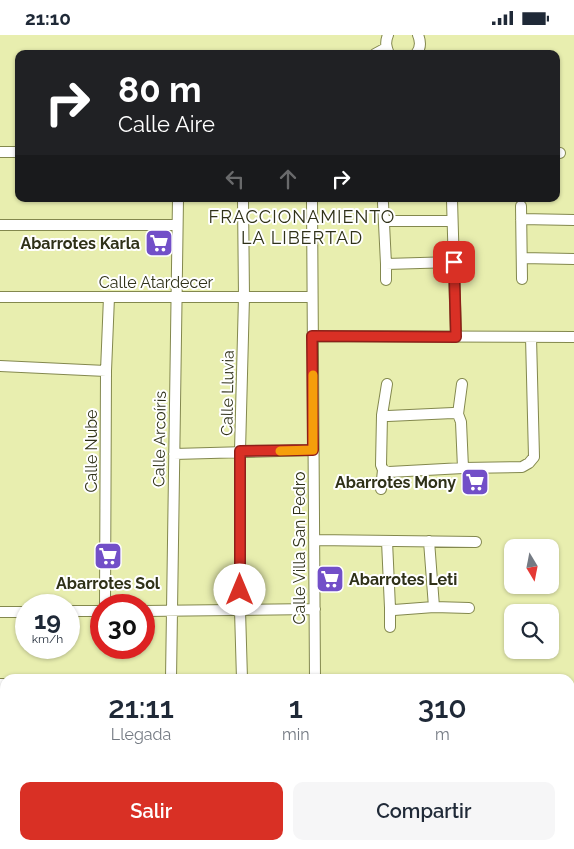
<!DOCTYPE html>
<html lang="es">
<head>
<meta charset="utf-8">
<style>
	body { margin:0; font-family:Raleway,sans-serif; background:#f6f6f7; color:#1f2937; height:100vh; display:flex; flex-direction:column; font-size:19px; white-space:nowrap }
	* { box-sizing:border-box; margin:0 }
	p { font-size:16px; color:#747a83 }
	.icon { flex:none; width:28px; height:28px; fill:none; stroke:currentColor; stroke-width:2; stroke-linecap:round; stroke-linejoin:round }
	.map { position:relative; flex:1; overflow:hidden }
	.drawer { position:absolute; left:0px; top:639px; width:575px; height:176px; display:flex; flex-direction:column; background:#fff; border-radius:15px 15px 0 0; box-shadow:0 1px 4px #0004 }
	.drawer>* { flex:none }
	.guide { position:absolute; left:15px; top:15px; width:545px; height:152px; border-radius:10px; box-shadow:0 1px 4px #0004; background:#202124; color:#fff; overflow:hidden }
	.needle { width:32px; rotate:170deg }
	.fabs { position:absolute; left:504px; top:504px; display:grid; gap:10px }
	.fabs a { display:grid; place-items:center; width:55px; height:55px; border-radius:10px; background:#fff; box-shadow:0 1px 4px #0004; font-size:25px }
	.speed { position:absolute; left:15px; top:559px; display:flex; gap:10px; font-size:25px; font-weight:700; text-align:center }
	.speed>* { display:grid; place-content:center; width:65px; height:65px; border-radius:50%; background:#fff; box-shadow:0 1px 4px #0004; line-height:1 }
	.speed small { font-size:12px; font-weight:400 }
	.speed .limit { border:8px solid #d22; background:#fff; color:#111 }
	.pin { position:absolute; display:grid; place-items:center; width:42px; height:42px; color:#fff; margin:-21px; border-radius:10px; box-shadow:0 2px 8px #0006 }
	.me { position:absolute; width:55px; margin:-28px; rotate:0deg; stroke-linejoin:round; filter:drop-shadow(0 0 4px #0008) }
	.turn { display:flex; align-items:center; gap:18px; height:105px; padding:0 20px; font-size:22px }
	.turn .icon { width:65px; height:65px; stroke-width:2.5 }
	.turn b { display:block; font-size:35px; line-height:42px }
	.lanes { display:flex; align-items:center; height:48px; padding:0 20px; background:#0003; justify-content:center; gap:25px; direction:ltr }
	.lanes .off { opacity:.35 }
	.eta { display:flex; justify-content:space-evenly; align-items:center; height:85px; text-align:center }
	.eta b { font-size:30px; font-weight:600; line-height:35px }
	.button { display:flex; gap:10px; margin-top:auto; padding:10px 20px }
	.button a { flex:1; height:58px; border-radius:10px; background:#d93025; color:#fff; font-size:20px; font-weight:600; line-height:58px; text-align:center }
	.button a+a { background:#f6f6f7; color:#1f2937 }
	.status { display:flex; justify-content:space-between; align-items:center; height:35px; padding:0 25px; background:#fff; direction:ltr }
	.status svg { height:14px; fill:currentColor }
	.map>svg:first-child { display:block }
	.lines { fill:none; stroke-linecap:round; stroke-linejoin:round }
	.street-casing { stroke:#83884e; stroke-width:12 }
	.street { stroke:#fff; stroke-width:10 }
	.route-casing { stroke:#8d1f18; stroke-width:12 }
	.route { stroke:#d93025; stroke-width:9 }
	.slow { stroke:#f59e0b; stroke-width:9 }
	.labels { text-anchor:middle; stroke-width:4; stroke-linejoin:round; paint-order:stroke }
	.poi-label { font-size:16px; font-weight:bold; fill:#2f3118; stroke:#fff; text-anchor:end }
	.street-label { font-size:16px; fill:#2f3118; stroke:#fff }
	.neighbourhood-label { font-size:18px; letter-spacing:1px; fill:#2f3118; stroke:#fff }
</style>
</head>
<body>
<div class="status"><b>21:10</b><svg viewBox="0 0 49 12"><path d="M0 12V9h3v3zM5 12V6h3v6zM10 12V3h3v9zM15 12V0h3v12zM26 1h20v11H26zM47 4h2v5h-2z"/></svg></div>
<div class="map">
<svg width="574" height="814" viewBox="0 0 574 814">
	<rect width="100%" height="100%" fill="#e8eeaf"/>
	<g class="lines">
		<defs>
			<path id="street" d="M388,0c-3,7 -2,12 1,19
				M375,19l11,-6
				M416,19c5,-6 5,-12 2,-19
				M0,117h19
				M556,118h4
				M312,165l3,479
				M452,165l4,137
				M383,168l3,61v16
				M521,171l1,73
				M521,184l53,1
				M384,186h68
				M0,190h177
				M522,223l52,1
				M386,229l68,-2
				M0,262h312
				M312,301l262,1
				M0,331l106,5
				M462,349l-4,30 3,8 2,46
				M382,380l6,1 65,-3 5,1
				M174,419l139,-4
				M383,435l6,2 74,-4 59,-1 7,-4 5,-6 -3,-120
				M381,454l2,-19 -2,-5 1,-50 5,-31
				M314,505l162,2
				M387,506l3,67v19
				M429,506l5,66
				M105,570l1,-234 3,-74
				M390,573l4,2 40,-3 35,1
				M69,576h32
				M144,576l171,-2
				M0,577h26
				M171,644l7,-480
				M242,644l-2,-69v-159l4,-154 -1,-98
				M0,649h5
				M0,732h5
				M0,781h5
				M180,810v4
				M291,810v4
				M353,810v4"/>
		</defs>
		<!-- street casing -->
		<use href="#street" class="street-casing"/>
		<!-- street -->
		<use href="#street" class="street"/>
	</g>
	<g class="lines">
		<defs>
			<path id="route" d="M240,555v-139l73,-1 -1,-114 144,1 -2,-75"/>
		</defs>
		<!-- route casing -->
		<use href="#route" class="route-casing"/>
		<!-- route -->
		<use href="#route" class="route"/>
		<!-- slow -->
		<path class="slow" d="M280,416l33,-1v-75"/>
	</g>
	<!-- icons -->
	<defs>
		<symbol id="supermarket-square" viewBox="-11 -11 22 22"><rect x="-9" y="-9" width="18" height="18" rx="4" fill="#724fc8" stroke="#fff"/><path d="M-6-5.5h2.5l.6 2H6L4.5 2H-2.5L-4.4-4H-6ZM-1.5 3.2a1.3 1.3 0 1 0 .1 0ZM3 3.2a1.3 1.3 0 1 0 .1 0Z" fill="#fff"/></symbol>
	</defs>
	<g fill-rule="evenodd">
		<use href="#supermarket-square" x="143" y="192" width="32" height="32"/>
		<use href="#supermarket-square" x="459" y="431" width="32" height="32"/>
		<use href="#supermarket-square" x="92" y="505" width="32" height="32"/>
		<use href="#supermarket-square" x="314" y="528" width="32" height="32"/>
	</g>
	<g class="labels">
		<!-- poi labels -->
		<g class="poi-label">
			<text x="140" y="214">Abarrotes Karla</text>
			<text x="456" y="453">Abarrotes Mony</text>
			<text x="349" y="550" text-anchor="start">Abarrotes Leti</text>
			<text x="108" y="554" text-anchor="middle">Abarrotes Sol</text>
		</g>
		<!-- street labels -->
		<g class="street-label">
			<text x="156" y="253">Calle Atardecer</text>
			<text transform="translate(227 358) rotate(-89)" y="6">Calle Lluvia</text>
			<text transform="translate(159 404) rotate(-89)" y="6">Calle Arcoíris</text>
			<text transform="translate(91 416) rotate(-90)" y="6">Calle Nube</text>
			<text transform="translate(299 513) rotate(-90)" y="6">Calle Villa San Pedro</text>
		</g>
		<!-- neighbourhood labels -->
		<g class="neighbourhood-label">
			<text x="302" y="188">FRACCIONAMIENTO<tspan x="302" dy="21">LA LIBERTAD</tspan></text>
		</g>
	</g>
</svg>
<div class="fabs">
<a><svg class="needle" viewBox="-14 -14 28 28"><path d="M0-13l5 13h-10z" fill="#e53935"/><path d="M0 13l5-13h-10z" fill="#747a83"/></svg></a>
<a><svg class="icon" aria-label="search" viewBox="0 0 24 24"><circle cx="10" cy="10" r="6"/><path d="M15 15l6 6"/></svg></a>
</div>
<div class="speed"><div>19<small>km/h</small></div><div class="limit">30</div></div>
<div class="pin" style="left:454px;top:227px;background:#d93025"><svg class="icon" aria-label="arrive" viewBox="0 0 24 24"><path d="M6 21V4h12l-3 4 3 4H6"/></svg></div>
<svg class="me" style="left:240px;top:555px" viewBox="-20 -20 40 40"><circle r="19" fill="#fff"/><path d="M0-13L10 11 0 6-10 11z" fill="#d93025"/></svg>
<div class="guide">
<div class="turn"><svg class="icon" aria-label="right" viewBox="0 0 24 24"><path d="M7 20v-9h11M14 6l5 5-5 5"/></svg><div><b>80 m</b>Calle Aire</div></div>
<div class="lanes"><svg class="icon off" aria-label="left" viewBox="0 0 24 24"><path d="M17 20v-9H6M10 6l-5 5 5 5"/></svg><svg class="icon off" aria-label="ahead" viewBox="0 0 24 24"><path d="M12 20V5M6 11l6-6 6 6"/></svg><svg class="icon" aria-label="right" viewBox="0 0 24 24"><path d="M7 20v-9h11M14 6l5 5-5 5"/></svg></div>
</div>
<section class="drawer">
<div class="eta">
<div><b>21:11</b><p>Llegada</p></div>
<div><b>1</b><p>min</p></div>
<div><b>310</b><p>m</p></div>
</div>
<div class="button"><a>Salir</a><a>Compartir</a></div>
</section>
</div>
</body>
</html>
